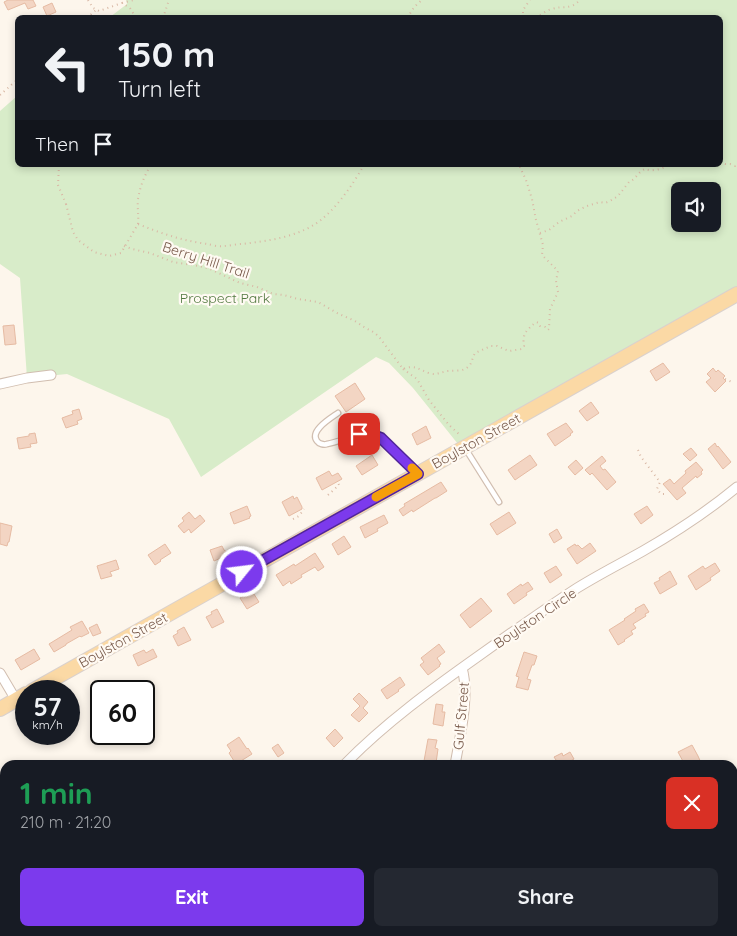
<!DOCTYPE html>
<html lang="en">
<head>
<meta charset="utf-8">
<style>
	body { margin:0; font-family:Quicksand,sans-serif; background:#242831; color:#f1f3f6; height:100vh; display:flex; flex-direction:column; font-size:19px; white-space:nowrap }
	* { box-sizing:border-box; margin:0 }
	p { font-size:16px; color:#9ea1a6 }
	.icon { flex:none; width:28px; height:28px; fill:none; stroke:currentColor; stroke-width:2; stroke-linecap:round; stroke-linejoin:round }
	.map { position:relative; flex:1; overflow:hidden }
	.sheet { position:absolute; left:0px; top:760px; width:738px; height:176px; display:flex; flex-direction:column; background:#171b24; border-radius:15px 15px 0 0; box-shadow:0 2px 8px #0003 }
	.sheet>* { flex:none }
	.top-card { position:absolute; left:15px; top:15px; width:708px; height:152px; border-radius:8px; box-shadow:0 2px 8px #0003; background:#171b24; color:#f1f3f6; overflow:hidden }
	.buttons { position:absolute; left:671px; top:182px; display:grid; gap:10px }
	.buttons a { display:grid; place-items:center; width:50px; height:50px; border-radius:8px; background:#171b24; box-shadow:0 2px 8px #0003; font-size:25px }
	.speed { position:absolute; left:15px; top:680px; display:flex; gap:10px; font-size:25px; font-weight:700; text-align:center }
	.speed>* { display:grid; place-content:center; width:65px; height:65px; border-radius:50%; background:#171b24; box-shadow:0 2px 8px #0003; line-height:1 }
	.speed small { font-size:12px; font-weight:400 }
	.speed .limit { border:2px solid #111; border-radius:8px; background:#fff; color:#111 }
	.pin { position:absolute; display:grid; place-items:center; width:42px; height:42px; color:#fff; margin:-21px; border-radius:10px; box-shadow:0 2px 8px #0006 }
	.me { position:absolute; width:55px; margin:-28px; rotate:61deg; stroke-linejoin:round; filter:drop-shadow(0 0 4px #0008) }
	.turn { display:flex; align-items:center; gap:18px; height:105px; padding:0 20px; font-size:22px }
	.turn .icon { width:65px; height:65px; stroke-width:2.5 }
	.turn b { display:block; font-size:35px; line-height:42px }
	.then { display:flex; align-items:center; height:48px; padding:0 20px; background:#0003; gap:10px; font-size:19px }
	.round { display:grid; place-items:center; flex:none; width:52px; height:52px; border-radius:8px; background:#242831 }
	.overview { display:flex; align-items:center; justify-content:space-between; height:85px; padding:0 20px }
	h1 { font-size:30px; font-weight:700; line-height:38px; color:#1e9e55 }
	.primary-button { display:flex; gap:10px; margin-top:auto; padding:10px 20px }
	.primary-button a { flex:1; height:58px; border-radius:8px; background:#7c3aed; color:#fff; font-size:20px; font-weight:700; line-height:58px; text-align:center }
	.primary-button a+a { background:#242831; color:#f1f3f6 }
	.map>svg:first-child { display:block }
	.green { fill:#d8ecc9; fill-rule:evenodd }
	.building { fill:#f3d5c3; stroke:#e6bba3 }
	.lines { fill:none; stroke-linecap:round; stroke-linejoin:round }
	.service-casing { stroke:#d1beb0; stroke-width:7 }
	.minor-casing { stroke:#d1beb0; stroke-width:11 }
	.primary-casing { stroke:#dad1cd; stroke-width:16 }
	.path { stroke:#d9b8a5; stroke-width:2; stroke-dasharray:1 4; stroke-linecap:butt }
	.service { stroke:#fff; stroke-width:4.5 }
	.minor { stroke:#fff; stroke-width:9 }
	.primary { stroke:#fbd9a5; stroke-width:14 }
	.route-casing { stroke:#51269a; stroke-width:12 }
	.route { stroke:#7c3aed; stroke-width:9 }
	.slow { stroke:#f59e0b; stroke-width:9 }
	.labels { text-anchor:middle; stroke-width:4.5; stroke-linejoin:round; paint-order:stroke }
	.street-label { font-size:14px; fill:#7a5c4d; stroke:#fffaf3 }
	.park-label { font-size:14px; fill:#537a41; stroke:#fffaf3 }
</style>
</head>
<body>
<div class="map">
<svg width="737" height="936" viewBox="0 0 737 936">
	<rect width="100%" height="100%" fill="#fdf6ec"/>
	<!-- green -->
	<path class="green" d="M126,0h611v294l-275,155 -49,-61 -24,-25 -13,-6 -175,120 -32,-58 -102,-45 -40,4 -7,-100 -20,-14v-153l17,-15 1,69h702v-147l-610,-1 17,-13zM680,191h32v33h-32z
		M737,788v56l-4,-13v-41z"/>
	<!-- building -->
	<path class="building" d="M8,0h25l3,6 -8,3 -3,-6 -17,7 -4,-8z
		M52,3l4,9 -9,4 -4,-9z
		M14,325l2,19 -11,1 -2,-19z
		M663,363l7,9 -14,9 -6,-10z
		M713,368l3,4 2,-2 7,6 -2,2 3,3 -11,11 -9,-10 5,-4 -4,-4z
		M355,383l10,16 -19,13 -11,-16z
		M591,402l8,11 -12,8 -8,-10z
		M79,409l3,10 -5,2 1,3 -12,4 -4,-10 11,-4 -1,-3z
		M566,423l7,9 -3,2 1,1 -16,11 -8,-12z
		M426,426l5,12 -14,7 -5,-11z
		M35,433l2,10 -7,1 1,3 -12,2 -2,-11 12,-2v-2z
		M715,443l2,4 1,-1 13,16 -8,7 -15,-20z
		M691,448l6,7 -7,6 -7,-7z
		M372,455l6,10 -16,10 -6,-9z
		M530,455l7,10 -22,15 -7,-10z
		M602,456l4,5 -6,5 3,4 2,-1 11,13 -9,8 -15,-17 -2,2 -5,-5z
		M576,460l7,8 -8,7 -7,-8z
		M696,462l7,8 -2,2 1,2 -5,4 -1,-2 -14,12 4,5 -9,7 -14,-16 7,-5 4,5 12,-11 -1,-2z
		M329,471l3,5 6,-3 4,6 -20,11 -6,-12z
		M441,482l6,9 -11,7h-1l-22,14 -1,-2 -9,6 -4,-6 6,-4 -1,-2z
		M293,496l1,3 3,-2 5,10v2l-13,7 -7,-14z
		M247,506l4,10 -2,1 1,1 -16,6 -4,-11z
		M647,506l6,9 -12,9 -7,-10z
		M189,512l6,7 5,-4 5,6 -14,12 -2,-4 -5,4 -6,-7 6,-5 -2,-3z
		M509,512l7,11 -19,12 -7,-11z
		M384,515l4,8 -11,6 1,2 -13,7 -5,-11z
		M0,523l12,3 -3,16h-1l-1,4 -7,-2z
		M557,529l5,9 -8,5 -5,-9z
		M344,536l7,11 -13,8 -6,-11z
		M590,543l6,8 -19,13 -10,-15 8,-5 1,2 2,-1 4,4z
		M165,544l6,9 -11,7 1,1 -6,4 -7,-10z
		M222,546l2,4 5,4 -9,3 1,1 -7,3 -4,-11z
		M315,553l9,14 -6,4 -3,-4 -14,8 1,2 -11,7 -1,-3 -7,5 -7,-11 18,-11 1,2z
		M116,560l3,9 -9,3 2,4 -11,3 -4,-13z
		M715,563l5,8 -10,7 1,2 -15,10 -8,-14 15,-10 2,3z
		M556,566l6,9 -12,8 -6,-10z
		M670,571l7,13 -17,10 -6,-11 6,-3 -1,-2z
		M528,582l5,7 -7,4 1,2 -13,9 -7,-10 14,-10 1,2z
		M252,591l7,11 -12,7 -7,-11z
		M481,598l11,13 -22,17 -10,-13z
		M644,604l5,8 -4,2 1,2 -13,8 3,4 -5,3 2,3 -9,6 1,1 -7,4 -9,-15 16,-10 -1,-1 12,-8 -1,-2z
		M217,609l7,13 -12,6 -6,-11 6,-3 -1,-2z
		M82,621l7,12 -8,4 -1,-1 -14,8v1l-12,7 -5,-8 23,-14 -2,-3z
		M97,624l4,9 -8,3 -4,-8z
		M184,627l7,13 -13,6 -5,-10 5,-3 -1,-2z
		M439,644l6,8 -8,6 4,6 -2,1 1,1 -12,9 -8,-10 4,-3 -3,-4z
		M34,649l6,10 -19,11 -6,-10z
		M153,649l4,8 -19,9 -5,-11 11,-5 2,3z
		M524,652l13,4 -3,9h-2l-5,14 4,1 -3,10 -12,-3 3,-10 -3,-1z
		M400,677l5,8 -7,5 1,1 -12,8 -6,-9z
		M359,693l9,9 -5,6 5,5 -9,9 -8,-7 9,-9 -7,-7z
		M436,704l7,1 -1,7h3l-2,14 -10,-2z
		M335,729l8,9 -9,9 -8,-9z
		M239,737l8,12 1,-1 4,6 -16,10 -7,-11 2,-2 -4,-6z
		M428,739l9,1 -2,8 3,1 -2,14 -12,-2z
		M278,744l6,9 -6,4 -6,-9z
		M692,745l6,11 4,9h-17l-7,-13z
		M570,752l4,7 -7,4 2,2h-21l8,-5 -2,-3 8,-4 1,3z"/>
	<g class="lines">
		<defs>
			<path id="service" d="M338,413c-7,5 -29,18 -21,28 2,3 7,4 10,3 14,-2 27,-11 42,-10 17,2 36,26 48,38
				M465,448l34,54"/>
			<path id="minor" d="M0,384l27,-6 24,-3
				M0,673l16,27
				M344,765c41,-42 88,-76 136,-110 31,-22 62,-44 94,-65 22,-14 46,-26 69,-39 33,-19 65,-40 94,-64
				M455,765c5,-29 15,-69 7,-97
				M0,851l5,1
				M100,931l4,5
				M432,936v-5"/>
			<path id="primary" d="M32,691l705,-397
				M0,709l26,-15"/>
		</defs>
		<!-- service casing -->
		<use href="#service" class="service-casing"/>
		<!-- minor casing -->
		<use href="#minor" class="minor-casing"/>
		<!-- primary casing -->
		<use href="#primary" class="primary-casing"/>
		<!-- path -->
		<path class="path" d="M88,0l5,8 6,3 23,-8 8,5 6,10
			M122,3l12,-3
			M87,18l9,-8
			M163,18l6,-18
			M408,18c3,-8 8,-13 14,-18
			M523,18v-8l7,-10
			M536,18c5,-3 10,-8 16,-9 11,-4 17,2 28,-9
			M0,95l18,-16
			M720,163l5,1h5l5,2 2,-1
			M59,165l-1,20 8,19
			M66,204l7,28 5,8 16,12 15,4 12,-3 17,-29c22,9 45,17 70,20 4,1 10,3 15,2 6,0 13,-2 19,-2 24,-3 49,-6 70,-18 21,-12 40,-40 52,-61
			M138,224c1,-9 -1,-16 0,-25 2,-12 6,-23 13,-34
			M540,233l9,-3 10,-8 13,-6 5,-5 10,-5 13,-4 5,1 5,-2 8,-5 11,-14 5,-3 7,-8 4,-2c7,3 17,0 23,-4
			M124,246l8,3 18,4 23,9 26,4 11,3 30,14 17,4 16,7 11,1 14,4 20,3 21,12 16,7 9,6 11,6 5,5 23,31c12,-5 16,1 26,4 8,3 13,-2 20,-2 6,-1 13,1 19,-4 4,-3 4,-9 7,-14l16,-7h6l12,5 13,-2 2,-3c-2,-13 3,-16 12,-24l3,1 1,3 5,1 3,3 1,-1 1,-20 8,-17 -2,-11 2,-10 -16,-16 1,-10 -7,-25 -4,-21 -6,-19 -7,-15
			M403,369l14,10 12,21 20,25 12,11
			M725,379l9,4
			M638,450l3,7 19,25 -3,7 4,5h3
			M328,495l11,-10 -1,-2
			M293,519l6,-3 5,-7"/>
		<!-- service -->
		<use href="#service" class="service"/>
		<!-- minor -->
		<use href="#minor" class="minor"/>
		<!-- primary -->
		<use href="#primary" class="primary"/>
	</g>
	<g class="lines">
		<defs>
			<path id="route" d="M242,572l176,-98 -37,-36 -11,-4h-11"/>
		</defs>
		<!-- route casing -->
		<use href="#route" class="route-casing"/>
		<!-- route -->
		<use href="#route" class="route"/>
		<!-- slow -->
		<path class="slow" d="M376,497l42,-23 -6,-6"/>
	</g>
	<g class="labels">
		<!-- street labels -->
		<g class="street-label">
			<text transform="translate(206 260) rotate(18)" y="5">Berry Hill Trail</text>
			<text transform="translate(476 441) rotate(-29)" y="5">Boylston Street</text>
			<text transform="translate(535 618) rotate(-34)" y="5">Boylston Circle</text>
			<text transform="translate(123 640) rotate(-29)" y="5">Boylston Street</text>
			<text transform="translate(461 716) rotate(-85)" y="5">Gulf Street</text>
		</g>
		<!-- park labels -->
		<g class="park-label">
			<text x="225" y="303">Prospect Park</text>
		</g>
	</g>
</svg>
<div class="buttons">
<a><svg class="icon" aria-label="sound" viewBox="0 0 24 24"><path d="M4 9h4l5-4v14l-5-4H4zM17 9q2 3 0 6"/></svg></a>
</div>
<div class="speed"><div>57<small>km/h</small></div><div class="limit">60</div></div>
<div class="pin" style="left:359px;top:434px;background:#d93025"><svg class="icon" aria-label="arrive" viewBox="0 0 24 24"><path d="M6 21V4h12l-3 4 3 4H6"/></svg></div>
<svg class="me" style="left:242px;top:572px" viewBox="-20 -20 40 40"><circle r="17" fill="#7c3aed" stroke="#fff" stroke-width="3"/><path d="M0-11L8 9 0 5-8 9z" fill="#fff"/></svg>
<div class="top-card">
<div class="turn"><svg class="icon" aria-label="left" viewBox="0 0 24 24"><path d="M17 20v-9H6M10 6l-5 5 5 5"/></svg><div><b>150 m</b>Turn left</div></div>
<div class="then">Then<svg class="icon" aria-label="arrive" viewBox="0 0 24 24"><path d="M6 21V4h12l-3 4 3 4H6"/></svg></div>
</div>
<section class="sheet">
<div class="overview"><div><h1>1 min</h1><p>210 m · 21:20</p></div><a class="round" style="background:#d93025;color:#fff"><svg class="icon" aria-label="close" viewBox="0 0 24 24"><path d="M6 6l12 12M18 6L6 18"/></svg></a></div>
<div class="primary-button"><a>Exit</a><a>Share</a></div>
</section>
</div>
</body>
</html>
